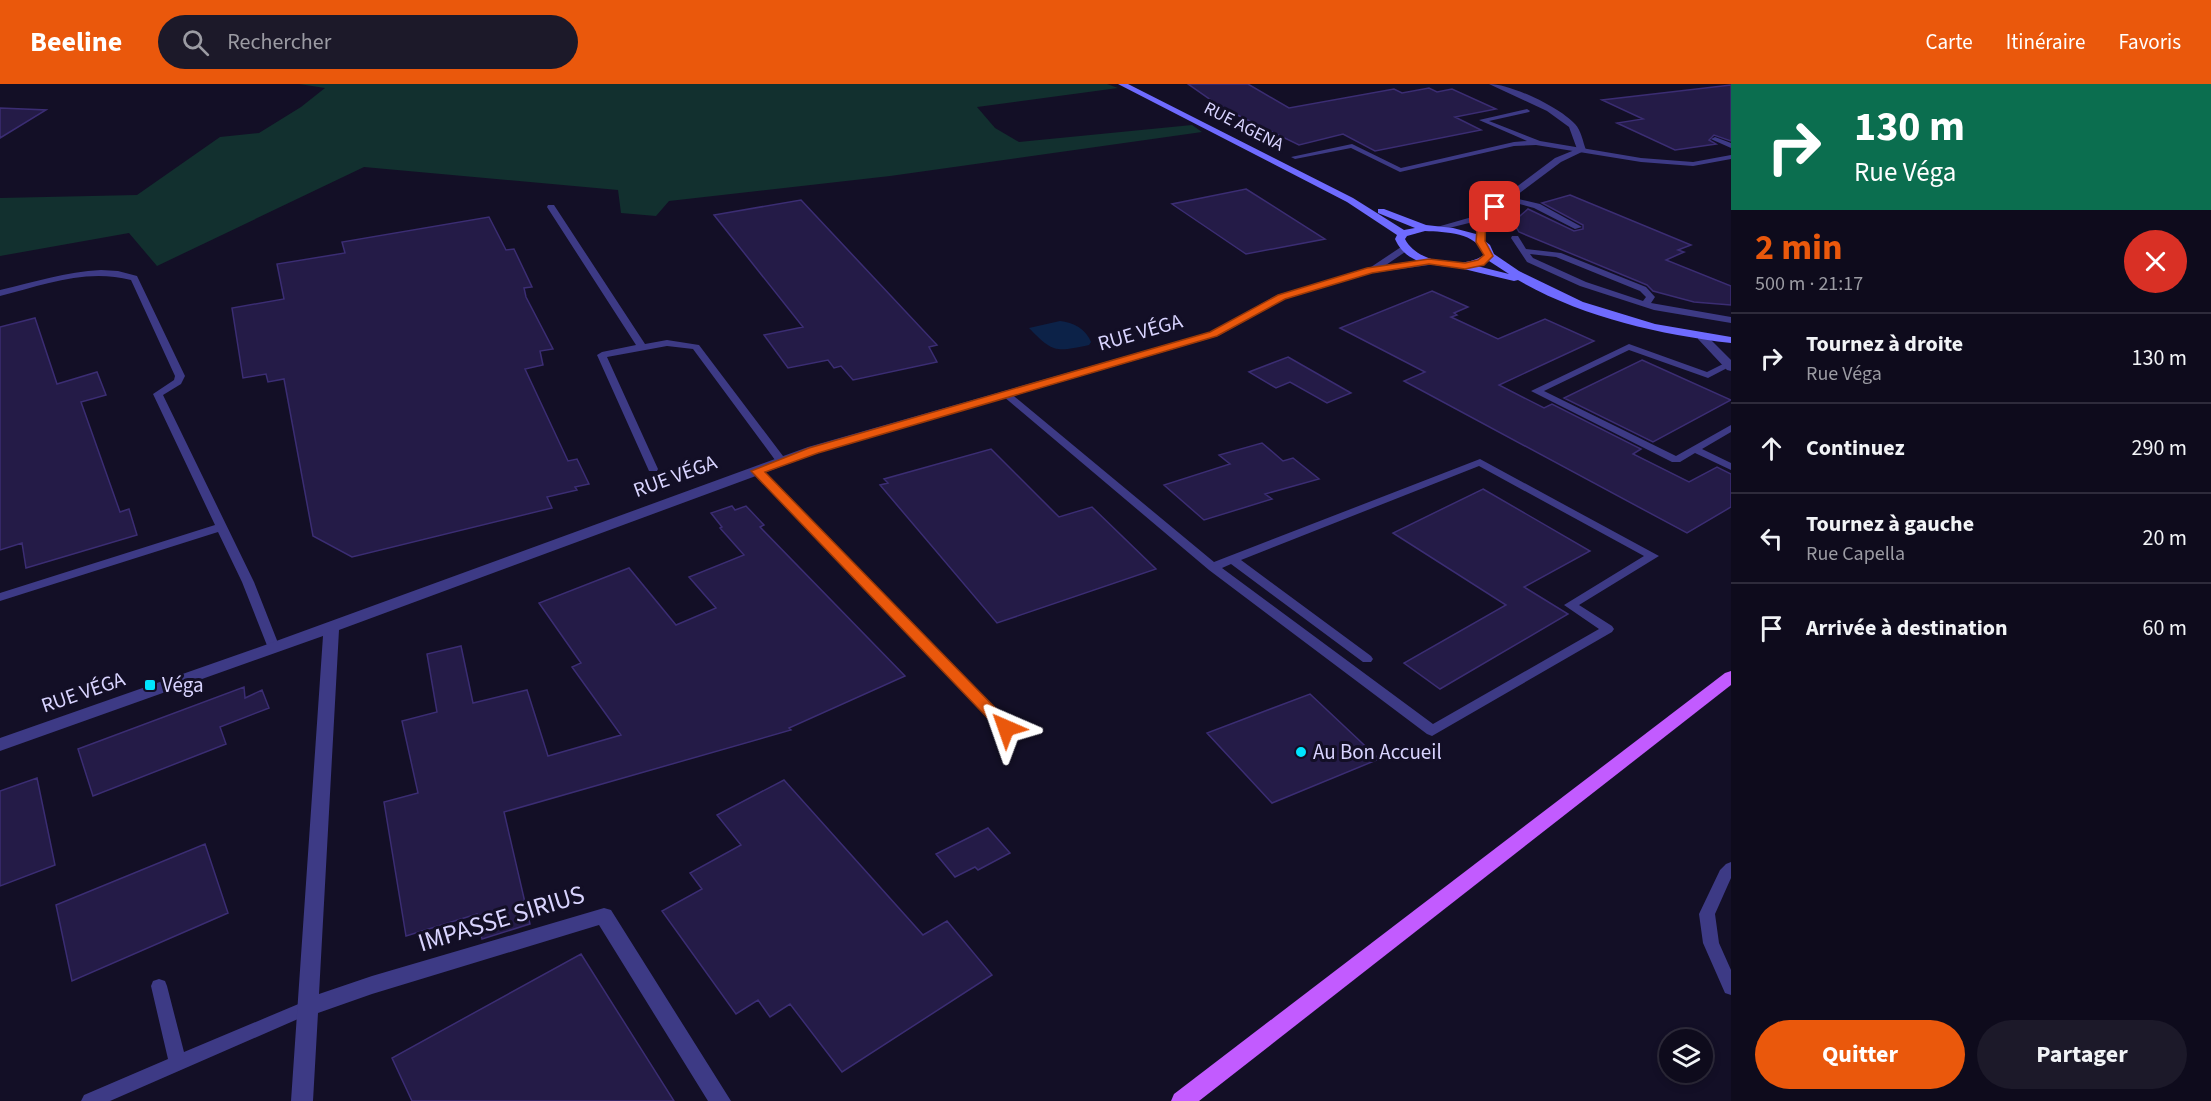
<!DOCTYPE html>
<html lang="fr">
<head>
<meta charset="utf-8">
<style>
	body { margin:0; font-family:"Source Sans 3",sans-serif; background:#1c1929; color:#f1f3f6; height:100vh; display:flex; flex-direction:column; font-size:22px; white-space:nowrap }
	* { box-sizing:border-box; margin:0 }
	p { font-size:20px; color:#9b9ba3 }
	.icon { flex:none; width:33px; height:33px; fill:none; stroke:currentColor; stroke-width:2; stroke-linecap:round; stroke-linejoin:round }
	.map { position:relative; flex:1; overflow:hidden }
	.sheet { display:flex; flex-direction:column; background:#0e0b1c; width:480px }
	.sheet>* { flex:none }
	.guide { background:#0b6e4f; color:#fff; overflow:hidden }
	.fabs { position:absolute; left:1659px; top:945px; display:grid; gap:12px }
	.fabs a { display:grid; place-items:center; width:54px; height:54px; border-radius:50%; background:#0e0b1c; box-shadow:0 3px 9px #0003,0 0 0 2px #2e2b3b; font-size:30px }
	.pin { position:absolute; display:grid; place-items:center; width:51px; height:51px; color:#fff; margin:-26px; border-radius:12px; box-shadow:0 3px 9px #0006 }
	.me { position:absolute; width:66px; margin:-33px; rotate:317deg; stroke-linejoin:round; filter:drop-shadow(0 0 4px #0008) }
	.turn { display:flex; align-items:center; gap:21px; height:126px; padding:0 24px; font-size:27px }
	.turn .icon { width:78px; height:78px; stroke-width:2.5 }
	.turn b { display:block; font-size:42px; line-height:51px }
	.round { display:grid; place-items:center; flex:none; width:63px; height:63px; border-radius:32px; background:#1c1929 }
	.head { display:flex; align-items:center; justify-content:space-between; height:102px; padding:0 24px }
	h1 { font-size:36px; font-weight:700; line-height:45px; color:#ea580c }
	.action { display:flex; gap:12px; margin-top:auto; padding:12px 24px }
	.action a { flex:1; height:69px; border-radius:36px; background:#ea580c; color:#fff; font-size:24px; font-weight:700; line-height:69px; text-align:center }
	.action a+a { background:#1c1929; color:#f1f3f6 }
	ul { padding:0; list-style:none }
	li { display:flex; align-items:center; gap:18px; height:90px; padding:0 24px; border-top:2px solid #2e2b3b }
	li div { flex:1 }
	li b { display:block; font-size:22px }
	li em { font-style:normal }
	header { display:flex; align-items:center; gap:36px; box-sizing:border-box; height:84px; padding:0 30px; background:#ea580c; color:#fff }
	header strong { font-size:28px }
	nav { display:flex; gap:33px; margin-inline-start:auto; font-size:21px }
	.search { width:420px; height:54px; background:#1c1929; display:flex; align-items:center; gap:15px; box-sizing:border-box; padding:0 21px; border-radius:33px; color:#9b9ba3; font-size:22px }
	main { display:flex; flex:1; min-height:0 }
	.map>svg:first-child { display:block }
	.green { fill:#12302f }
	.water { fill:#0c2248 }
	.building { fill:#241b47; stroke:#3b2d73; stroke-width:1.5 }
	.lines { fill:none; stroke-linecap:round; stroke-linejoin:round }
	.lane { fill:#3d3a85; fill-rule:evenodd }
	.street { fill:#3d3a85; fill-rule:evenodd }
	.secondary { fill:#6f6bff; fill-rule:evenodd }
	.primary { fill:#c25bff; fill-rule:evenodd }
	.route { fill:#ea580c; stroke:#983908; stroke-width:1.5 }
	.poi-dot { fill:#00e5ff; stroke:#130f26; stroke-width:2 }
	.labels { text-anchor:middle; stroke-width:6; stroke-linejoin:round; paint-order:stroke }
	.far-street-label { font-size:18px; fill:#d9d4ff; stroke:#130f26 }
	.street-label { font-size:21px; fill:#d9d4ff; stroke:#130f26 }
	.poi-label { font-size:21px; fill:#d9d4ff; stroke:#130f26; text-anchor:start }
	.near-street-label { font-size:26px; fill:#d9d4ff; stroke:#130f26 }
</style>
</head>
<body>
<header>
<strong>Beeline</strong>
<div class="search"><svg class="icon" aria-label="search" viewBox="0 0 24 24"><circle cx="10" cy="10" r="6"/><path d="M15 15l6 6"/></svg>Rechercher</div>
<nav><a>Carte</a><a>Itinéraire</a><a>Favoris</a></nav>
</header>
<main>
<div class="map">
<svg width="1731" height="1017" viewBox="0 0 1731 1017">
	<rect width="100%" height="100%" fill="#130f26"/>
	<!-- green -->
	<path class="green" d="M299,0h808l11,4 -141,19 18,21 24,14 173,-17 10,7 -312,44 -221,25 -13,15 -35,-3 -3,-23 -254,-23 -207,99 -28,-33 -129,23v-58l137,-3 83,-58 39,-4 42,-26 24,-19z"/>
	<!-- water -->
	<path class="water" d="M1060,237c13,1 26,8 31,21l-2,3c-33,7 -36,8 -60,-17z"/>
	<!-- building -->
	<path class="building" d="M1188,0h60l41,24 105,-19 8,4 27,-5 8,4 15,-3 44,20 -41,8 26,13 -106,21 -32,-17 -44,11 -78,-38z
		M1731,1v56l-17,-6 -5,5 7,4 -41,6 -58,-27 26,-4 -41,-19z
		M0,24l46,2 -46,28z
		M1246,105l79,50 -79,15 -74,-50z
		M1570,111l121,50 -13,5 6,2 -18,8 65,26v19l-37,-3 -41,-11 -6,-6 -128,-53 -6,-10 15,-13 46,22 9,-2v-4l-41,-22z
		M801,116l136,145 -8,2 8,15 -84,18 -12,-14 -7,2 -6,-8 -40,8 -24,-33 39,-8 -89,-112z
		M489,133l17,33 8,-1 18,38 -8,1 2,9 27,52 -13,2 3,14 -18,4 43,92 9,-2 12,25 -14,3 2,3 -30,7 5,11 -200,49 -39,-21 -29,-157 -16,3 -2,-8 -23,4 -11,-70 52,-9 -7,-35 68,-11 -3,-11z
		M1432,207l36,16 -14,6 3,2 -6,2 47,22 47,-20 49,22 -95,44 45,23 8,-4 89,45 -8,5 56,28 28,-15 14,7v33l-44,26 -283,-152 21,-9 -85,-44z
		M35,234l22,66 40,-12 9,23 -25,7 39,110 9,-3 8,26 -111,33 -4,-25 -22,7v-223z
		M1288,273l63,36 -24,10 -37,-21 -14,6 -27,-16z
		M1642,276l89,40 -78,42 -89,-44z
		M1262,359l21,18 10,-3 26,21 -54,15 7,5 -68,21 -40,-35 66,-21 -11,-9z
		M991,365l68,68 33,-10 64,62 -159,54 -117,-138 8,-2 -4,-4z
		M1483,405l107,62 -66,36 44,27 -128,75 -36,-26 102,-58 -113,-72z
		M732,422l3,4 11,-4 18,19 -4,2 145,149 -116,52 2,2 -287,82 26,112 -48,15 -5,-25 -71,22 -22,-134 34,-9 -16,-72 35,-9 -10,-58 34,-8 12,57 54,-13 21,66 73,-21 -49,-68 9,-4 -42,-60 90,-35 47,57 40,-17 -27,-31 55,-22 -24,-27 2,-1 -11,-14z
		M244,603l1,11 17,-8 7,18 -49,19 6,17 -133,52 -15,-47z
		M1310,610l69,65 -107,44 -65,-70z
		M37,694l18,87 -55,21v-95z
		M784,696l139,155 24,-14 45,54 -150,97 -52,-68 -20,13 -12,-17 -22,14 -74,-103 40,-22 -12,-16 51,-28 -24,-30z
		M988,744l22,25 -32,17 -3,-3 -20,10 -19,-23z
		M205,760l23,69 -156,68 -16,-76z
		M581,870l93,147h-262l-20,-43z"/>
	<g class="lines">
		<!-- lane -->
		<path class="lane" d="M1527,25l3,2 -1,1 -40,9 51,20 101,17 52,4 38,-7v4l-38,7 -52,-4 -105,-17 -22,1 -114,26 -49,-24 -56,11 -4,-2 61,-13 49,24 113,-26 13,-1 -48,-21z
			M1715,53l16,6v5l-18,-8 -2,-1z
			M1505,112l35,8 42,23 -7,2 -41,-21 -29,-8z
			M548,121h6l91,139 22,-4 32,5 87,115 1,2 -1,2h-8l-85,-115 -26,-3 -60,11 51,112 -1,2h-8l-52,-116 5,-3 34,-7 -89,-138z
			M1512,152h6l8,13 35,4 85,34 9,10 -4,6 80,14v6l-77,-13 -74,-24 -53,-24 -16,-24zM1530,170l26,3 84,34 6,6 -3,4 -57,-19 -53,-24z
			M101,186l17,1 19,5 48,100 -4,8 -18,11 91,187 26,66 -2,3h-8l-2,-3 -26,-66 -24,-50 -218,69v-8l215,-68 -62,-131 21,-14 1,-4 -44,-96c-45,-12 -88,5 -131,16v-6c34,-8 66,-18 101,-20z
			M1629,260l78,28 20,-10 3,1 1,3 -23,12 -79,-28 -85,41 132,65 55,-31v7l-29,17 29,14v7l-36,-17 -15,9h-8l-141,-71z
			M1006,307l3,1 205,170 266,-103 179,97 -80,49 33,21 2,3 -2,3 -180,104 -5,-2 -218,-164 -206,-174 -2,-2zM1479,382l165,90 -80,49 35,24 -166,95 -211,-156 9,-4 132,98h8l2,-3 -2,-3 -130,-96z
			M757,384l4,1 250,256 2,3 -2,3h-10l-248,-258 -1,-2 1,-2z
			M1731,778v16l-16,36 4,29 12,27v25l-6,-2 -22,-50 -4,-29 21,-44 6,-6z
			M159,895l6,2 2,5 17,66 124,-52 6,2 2,5 -2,5 -204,89h-29l3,-6 84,-36 -17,-73 2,-5z"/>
		<!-- street -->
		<path class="street" d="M1489,0c22,0 70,23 86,40 6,6 8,18 11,26l-25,12 -76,57 -48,12v-4l42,-12 76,-57 22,-9 -8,-22 -22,-16z
			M1404,161l4,1v4l-22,15 43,-6 5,3 -5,3 -57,8 -87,26 -67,37 -400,117 -479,177 -20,364 53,-18 232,-68 7,2 120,191h-23l-109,-176 -227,69 -54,19 -5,88h-22l32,-465 -323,115v-13l268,-94 540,-197 402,-115 67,-37 94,-28z
			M1702,250l4,1 25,25v11l-4,-1 -29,-31v-4z"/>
		<!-- secondary -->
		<path class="secondary" d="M1118,0h10l225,114 51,32 11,-2 -37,-15v-4h6l42,16 27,3 23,6 14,11 4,9 25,17 64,31 72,22 76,13v6c-73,-9 -149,-26 -213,-63l-4,1c-17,-4 -34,-8 -50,-12 -26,-5 -56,-1 -69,-30l2,-4 -50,-33zM1425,147c20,1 52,1 59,24 -21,15 -67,8 -79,-16l2,-3zM1489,177l20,13 -32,-8z"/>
		<!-- primary -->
		<path class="primary" d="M1731,587v14l-532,416h-28l3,-7 551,-421z"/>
	</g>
	<!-- route -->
	<path class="route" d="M1492,122l7,1 -13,11 -1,23 8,15 -9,9 -19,4 -36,-5 -57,9 -87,26 -68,37 -399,117 -53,19 246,252 3,4 -3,4h-10l-250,-261 58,-23 401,-116 68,-37 89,-27 62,-9 36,4 13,-3 6,-5 -8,-13 2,-25z"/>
	<!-- markers -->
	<g class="poi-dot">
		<rect x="144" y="595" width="12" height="12" rx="3"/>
		<circle cx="1301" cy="668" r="6"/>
	</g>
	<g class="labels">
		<!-- far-street labels -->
		<g class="far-street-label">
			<text transform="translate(1244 42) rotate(27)" y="6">RUE AGENA</text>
		</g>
		<!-- street labels -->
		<g class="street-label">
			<text transform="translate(1140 248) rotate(-16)" y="7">RUE VÉGA</text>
			<text transform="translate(675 392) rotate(-20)" y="7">RUE VÉGA</text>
			<text transform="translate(83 608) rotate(-19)" y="7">RUE VÉGA</text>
		</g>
		<!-- poi labels -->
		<g class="poi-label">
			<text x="162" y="608">Véga</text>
			<text x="1313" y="675">Au Bon Accueil</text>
		</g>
		<!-- near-street labels -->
		<g class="near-street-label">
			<text transform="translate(501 834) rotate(-17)" y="9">IMPASSE SIRIUS</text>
		</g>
	</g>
</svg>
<div class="fabs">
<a><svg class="icon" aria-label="layers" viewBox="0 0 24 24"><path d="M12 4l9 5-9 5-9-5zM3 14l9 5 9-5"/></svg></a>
</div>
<div class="pin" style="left:1495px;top:123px;background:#d93025"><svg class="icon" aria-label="arrive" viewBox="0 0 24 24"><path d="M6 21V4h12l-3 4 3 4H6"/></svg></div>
<svg class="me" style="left:1006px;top:644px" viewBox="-20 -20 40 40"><path d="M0-17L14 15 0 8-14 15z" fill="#ea580c" stroke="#fff" stroke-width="4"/></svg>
</div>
<section class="sheet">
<div class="guide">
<div class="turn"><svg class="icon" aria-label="right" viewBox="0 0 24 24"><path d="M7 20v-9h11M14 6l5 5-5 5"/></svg><div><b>130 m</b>Rue Véga</div></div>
</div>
<div class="head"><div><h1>2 min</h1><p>500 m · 21:17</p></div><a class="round" style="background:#d93025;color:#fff"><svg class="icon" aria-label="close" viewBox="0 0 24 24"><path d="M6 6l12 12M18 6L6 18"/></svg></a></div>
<ul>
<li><svg class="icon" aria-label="right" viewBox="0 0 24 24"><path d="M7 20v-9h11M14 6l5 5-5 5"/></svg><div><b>Tournez à droite</b><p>Rue Véga</p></div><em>130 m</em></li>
<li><svg class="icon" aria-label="ahead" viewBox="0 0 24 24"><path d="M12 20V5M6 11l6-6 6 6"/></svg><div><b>Continuez</b></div><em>290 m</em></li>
<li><svg class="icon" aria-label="left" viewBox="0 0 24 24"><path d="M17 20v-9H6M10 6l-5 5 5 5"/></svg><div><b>Tournez à gauche</b><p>Rue Capella</p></div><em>20 m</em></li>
<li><svg class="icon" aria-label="arrive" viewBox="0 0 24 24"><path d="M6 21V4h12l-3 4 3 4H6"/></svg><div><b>Arrivée à destination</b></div><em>60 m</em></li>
</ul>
<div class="action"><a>Quitter</a><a>Partager</a></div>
</section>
</main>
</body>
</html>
